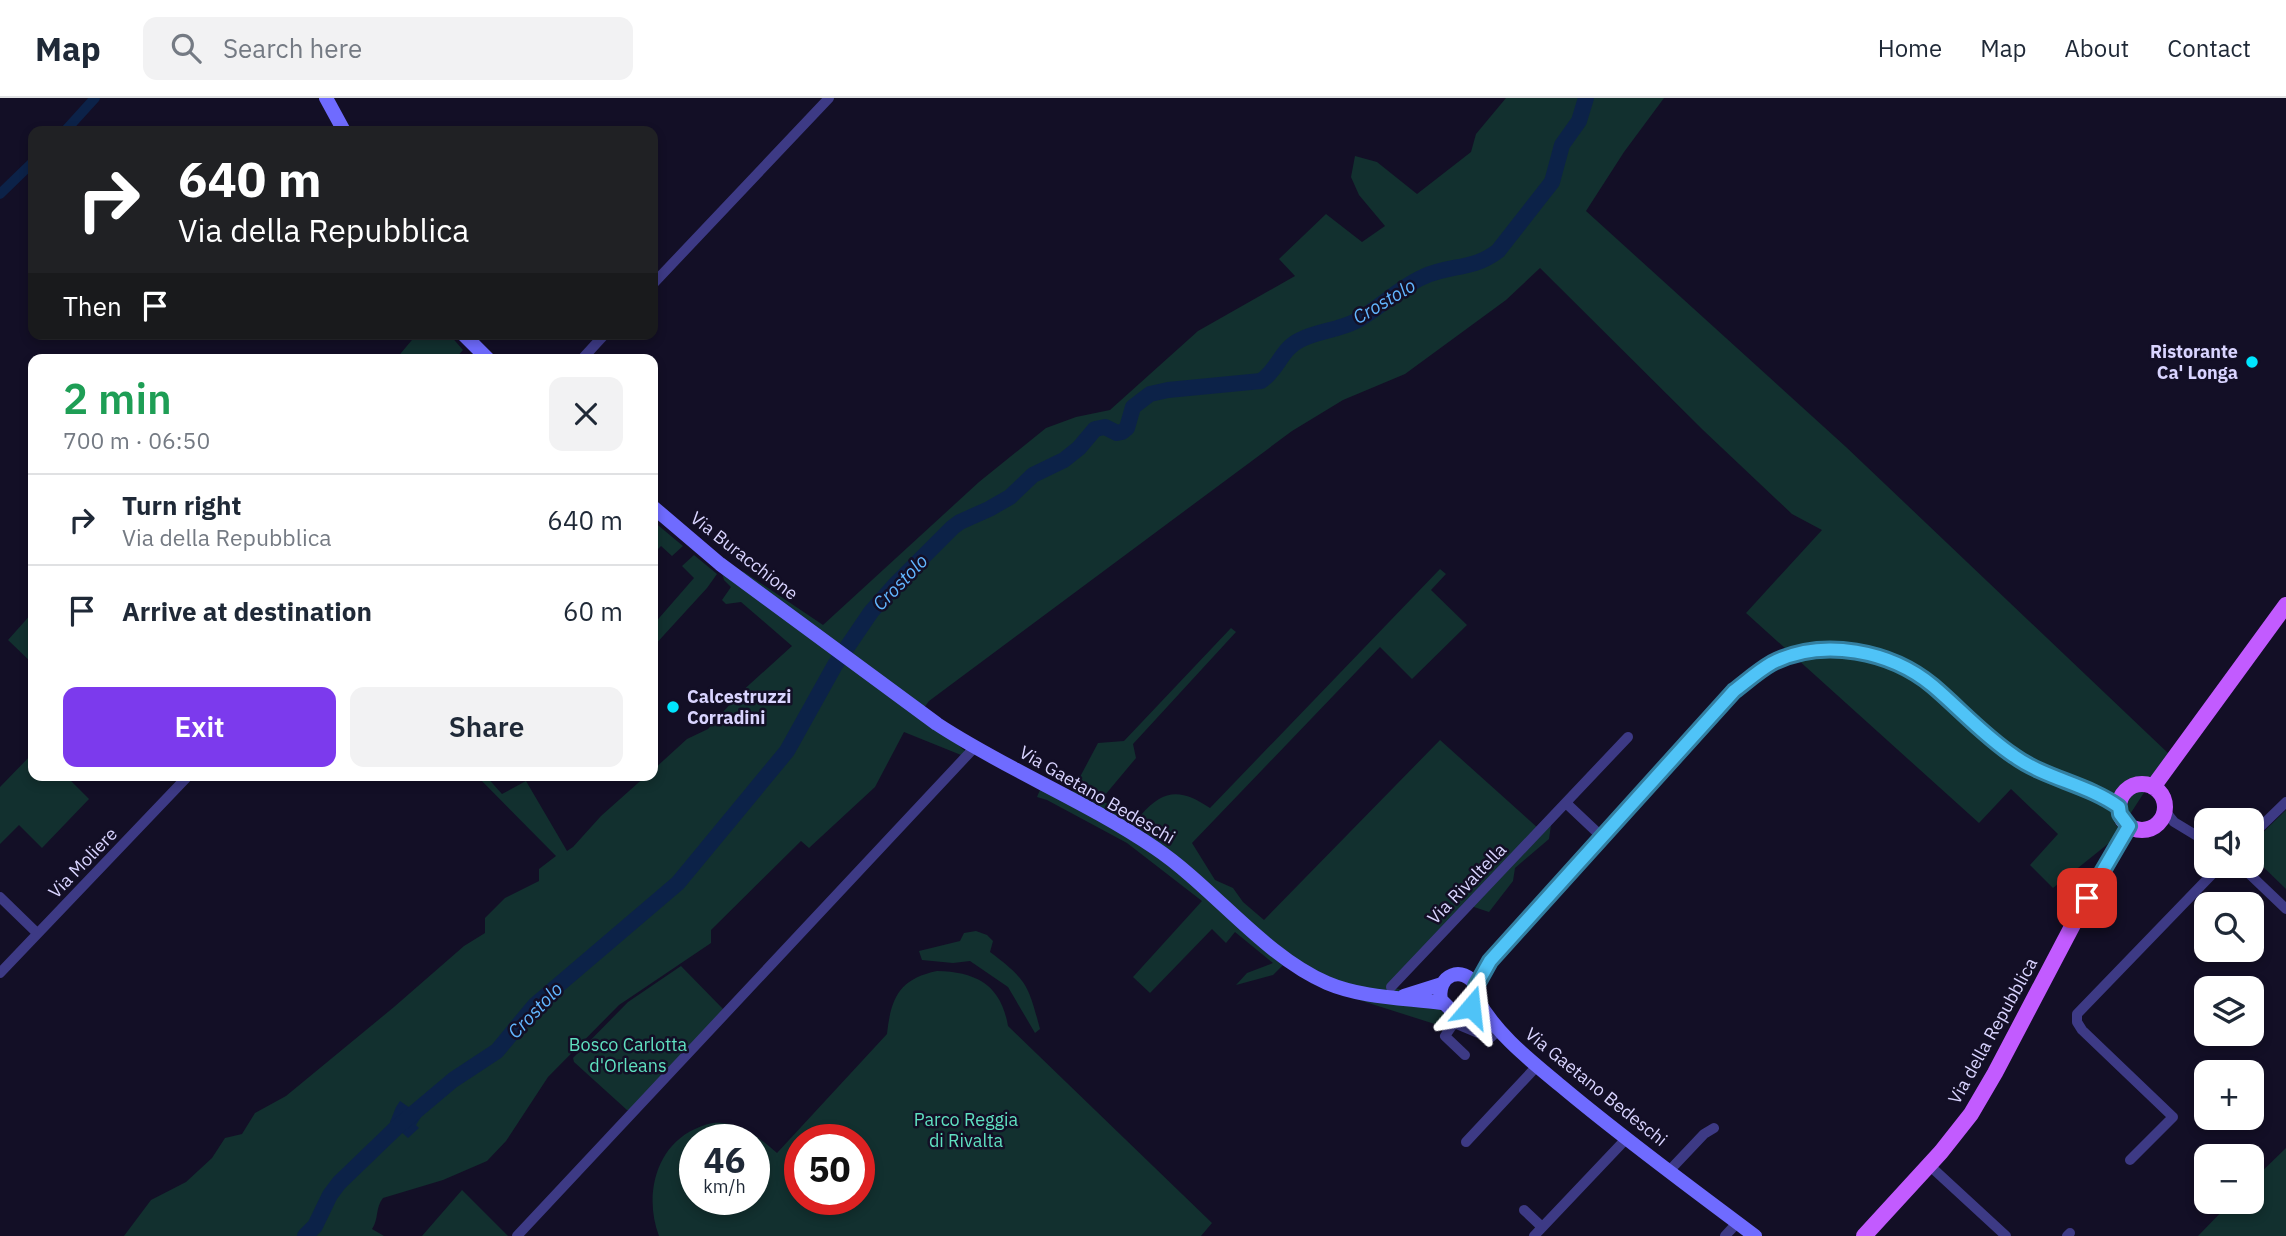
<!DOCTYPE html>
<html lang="en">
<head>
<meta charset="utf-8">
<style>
	body { margin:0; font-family:"IBM Plex Sans",sans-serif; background:#f2f2f3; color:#1f2937; height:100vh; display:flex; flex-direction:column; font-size:26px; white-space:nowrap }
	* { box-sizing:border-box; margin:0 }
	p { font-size:23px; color:#747a83 }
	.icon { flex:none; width:38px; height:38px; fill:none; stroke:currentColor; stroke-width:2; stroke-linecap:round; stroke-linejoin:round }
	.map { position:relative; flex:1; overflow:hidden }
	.drawer { position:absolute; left:28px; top:256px; width:630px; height:427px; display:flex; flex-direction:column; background:#fff; border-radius:14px; box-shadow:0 4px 10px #0003 }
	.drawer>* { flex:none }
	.top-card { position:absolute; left:28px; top:28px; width:630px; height:214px; border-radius:14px; box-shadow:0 4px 10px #0003; background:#202124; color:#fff; overflow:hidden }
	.controls { position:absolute; left:2194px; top:710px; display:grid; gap:14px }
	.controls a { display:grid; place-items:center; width:70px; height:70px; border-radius:14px; background:#fff; box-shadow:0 4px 10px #0003; font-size:35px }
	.speed { position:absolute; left:679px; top:1026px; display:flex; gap:14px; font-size:35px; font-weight:700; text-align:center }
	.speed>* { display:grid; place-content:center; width:91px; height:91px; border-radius:50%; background:#fff; box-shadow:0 4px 10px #0003; line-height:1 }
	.speed small { font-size:18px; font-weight:400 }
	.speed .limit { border:10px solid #d22; background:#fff; color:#111 }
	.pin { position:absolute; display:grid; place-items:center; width:60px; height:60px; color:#fff; margin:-30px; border-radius:14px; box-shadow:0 4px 10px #0006 }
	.me { position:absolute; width:77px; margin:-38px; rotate:17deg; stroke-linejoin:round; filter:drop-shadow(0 0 5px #0008) }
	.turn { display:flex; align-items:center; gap:24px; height:147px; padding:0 35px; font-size:32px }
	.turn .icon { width:91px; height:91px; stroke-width:2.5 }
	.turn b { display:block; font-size:49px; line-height:60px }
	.then { display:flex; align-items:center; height:66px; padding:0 35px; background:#0003; gap:14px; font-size:26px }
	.round { display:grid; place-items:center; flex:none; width:74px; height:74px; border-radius:14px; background:#f2f2f3 }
	.overview { display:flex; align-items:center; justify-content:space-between; height:119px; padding:0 35px }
	h1 { font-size:42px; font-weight:600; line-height:52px; color:#1e9e55 }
	.button { display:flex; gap:14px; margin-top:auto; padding:14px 35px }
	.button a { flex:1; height:80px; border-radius:14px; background:#7c3aed; color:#fff; font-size:28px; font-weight:600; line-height:80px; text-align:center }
	.button a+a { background:#f2f2f3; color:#1f2937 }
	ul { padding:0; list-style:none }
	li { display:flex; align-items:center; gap:21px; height:91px; padding:0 35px; border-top:2px solid #e0e1e3 }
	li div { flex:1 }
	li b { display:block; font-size:26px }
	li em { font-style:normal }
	header { display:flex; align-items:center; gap:42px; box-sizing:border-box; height:98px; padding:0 35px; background:#fff; border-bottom:2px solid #e0e1e3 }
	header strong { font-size:33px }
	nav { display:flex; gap:38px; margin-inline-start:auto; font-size:24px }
	.search { width:490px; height:63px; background:#f2f2f3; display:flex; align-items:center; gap:18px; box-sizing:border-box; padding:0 24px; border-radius:14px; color:#747a83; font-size:26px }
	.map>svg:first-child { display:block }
	.green { fill:#12302f; fill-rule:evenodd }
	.water { fill:#0c2248 }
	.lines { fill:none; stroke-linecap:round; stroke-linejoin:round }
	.canal { stroke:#0c2248; stroke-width:10 }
	.river { stroke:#0c2248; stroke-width:16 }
	.street { stroke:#3d3a85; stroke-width:10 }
	.secondary { stroke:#6f6bff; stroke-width:14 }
	.primary { stroke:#c25bff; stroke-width:16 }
	.route-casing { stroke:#337fa1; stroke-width:18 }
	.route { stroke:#4fc3f7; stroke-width:12 }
	.poi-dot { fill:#00e5ff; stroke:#130f26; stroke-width:2.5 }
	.labels { text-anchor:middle; stroke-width:5; stroke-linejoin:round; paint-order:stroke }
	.poi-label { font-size:18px; font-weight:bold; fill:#d9d4ff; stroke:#130f26; text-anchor:end }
	.street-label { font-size:18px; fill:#d9d4ff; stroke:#130f26 }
	.park-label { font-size:18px; fill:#5fe0c0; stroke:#130f26 }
	.water-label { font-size:19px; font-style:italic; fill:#62b6ff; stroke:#130f26 }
</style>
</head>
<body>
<header>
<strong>Map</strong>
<div class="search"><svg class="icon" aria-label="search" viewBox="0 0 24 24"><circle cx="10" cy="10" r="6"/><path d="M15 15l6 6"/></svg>Search here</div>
<nav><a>Home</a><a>Map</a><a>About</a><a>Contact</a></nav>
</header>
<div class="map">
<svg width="2286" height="1138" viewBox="0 0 2286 1138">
	<rect width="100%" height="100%" fill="#130f26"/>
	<!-- green -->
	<path class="green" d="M1506,0h158l-40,54 -38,59 260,236 323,307 -55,85 -61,49 -23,-23 28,-31 -47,-45 -32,34 -233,-210 76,-83 -30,-16 -89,-84 -163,-162 -34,32 -101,74 -62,26 -51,31 -363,270 -8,11 44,39 1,6 -62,-25 -29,55 -66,61 -8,-7 -90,89v13l-92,62 -71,72 -42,64 -19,20 -44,19 -60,18c-8,10 -4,21 -11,31l12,7h-260l27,-36 35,-18 26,-24 13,-20 17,-4 13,-21 31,-17 108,-89 70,-61 21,-13v-15l20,-20 34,-17v-12l17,-13 -80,-81h9l17,19 24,-13 41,70 6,-4 28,-31 46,-41h6v-5l34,-31 21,-10 31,-35 53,-48 -51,-44 -15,2 -4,-4 9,-13 -7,-7 -4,-16 24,8 79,53 156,-143 67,-54 30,-11 34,-7 88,-79 97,-55 -16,-17 47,-45 36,28 23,-16 -26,-31 -8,-18 4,-21 22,6 40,32 54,-42 5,-18z
		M417,236h32l14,16 -8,9h-59z
		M653,423l30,25 -11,10 -11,-10 -8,8z
		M694,457l23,19 -10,14 -54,59v-22l41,-47 -12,-12z
		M1440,471l6,5 -15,16 36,35 -55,54 -32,-32 -188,196 23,37 18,8 10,14 21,18 176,-180 99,89 13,-11 -3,21 -34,29 -2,13 -24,31 -21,-7 -77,82 35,10 23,21 -8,8 -107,-34 -51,-27 -10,10 -37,10 11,-12 26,-10 -38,-31 -9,11 -14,-14 -62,64 -17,-16 69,-76 -75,-58 -80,-43 -10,-3 8,-19 27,14 26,-49 26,-2 107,-113 5,4 -103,112 3,14 -36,43 41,14c23,-27 41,-26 69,-7z
		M33,514v52l-25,-24z
		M33,655v22h32l24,24 -47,49 -23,-23 -19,19v-57z
		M2286,712v79l-34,-33v-13z
		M976,833l11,4 6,6 -3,11c37,28 38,32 50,77l-5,4 -27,-46 -38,-26 -17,2 -31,-3 -3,-9 41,-10 4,-8z
		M681,868l43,44 -93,100h-4l-53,-48 -1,-4 55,-56z
		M937,873c40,1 64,14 71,55l204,197 -11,13h-542c-15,-39 -4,-89 36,-107 9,-4 17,-7 27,-6 24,2 38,16 55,30l110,-119c4,-36 12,-55 50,-63zM695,1041h59v60h-59zM800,1041h59v60h-59z
		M2286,1050v88h-88l33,-34h21v-21z
		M462,1092l46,46h-86z"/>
	<!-- water -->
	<path class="water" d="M400,1003l10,7 11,-1v10l-5,8 3,3 -11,10 -18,-16 6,-15z"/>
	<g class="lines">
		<!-- canal -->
		<path class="canal" d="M65,33l30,-33
			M0,96l33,-32"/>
		<!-- river -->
		<path class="river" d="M305,1138l10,-10 15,-31 9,-12 57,-55 57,-48 44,-29 38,-46 143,-122 109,-132 48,-86 36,-53 23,-26 59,-59 7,-5 29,-13 21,-12 23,-22 31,-15 15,-12 16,-19 10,-2 12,6 5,-1 5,-4 6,-21 17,-13 18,-4 93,-9c17,-11 20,-32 39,-41 18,-9 39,-10 56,-19 24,-13 42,-33 67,-44 27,-13 49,-6 75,-26l54,-69 10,-37 17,-24 7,-23"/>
		<!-- street -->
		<path class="street" d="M653,186l176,-186
			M582,261l23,-25
			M1566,705l35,33
			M2165,713l9,11 33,20
			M2252,737l34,-33
			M2241,768l45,43
			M0,799l37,36
			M0,875l189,-198
			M1391,889l237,-250
			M1465,957l-20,-19 9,-13 36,15 9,-8
			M1466,1044l71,-76
			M2130,1062l43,-43 -91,-87 -5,-8v-8l143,-148
			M1929,1067l77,71
			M1669,1073l35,-37 10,-6
			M1524,1112l18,17
			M517,1138l457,-488
			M1534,1138l92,-97
			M1725,1138l12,-13
			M2067,1138l3,-3"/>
		<!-- secondary -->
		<path class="secondary" d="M326,0l18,33
			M463,236l25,25
			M653,409l67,57 217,160c70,46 149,77 218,124 58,39 109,108 172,135 35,15 78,15 115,20
			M1476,888c-13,-22 -40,-11 -35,14l11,11c22,4 23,-8 24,-24 1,-7 8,-17 13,-23 8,-13 20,-24 31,-36 19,-21 37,-42 56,-64 35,-39 71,-78 107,-117 27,-30 53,-63 88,-83 24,-13 56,-16 83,-13 76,10 109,76 169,112 31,17 67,24 96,44
			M1404,898l38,-12
			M1477,901c20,36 53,61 84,87 63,53 129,101 194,150"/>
		<!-- primary -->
		<path class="primary" d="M2119 709a23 23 0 1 1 46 0a23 23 0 1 1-46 0Z
			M2153,689l133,-182
			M1864,1138l77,-84 30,-38 24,-41 92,-175 42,-72"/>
	</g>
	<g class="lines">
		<defs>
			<path id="route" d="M1471,909l6,-8 -1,-13 14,-25 244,-270c12,-9 24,-20 38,-28 51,-26 119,-12 161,23 27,23 51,50 81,70 32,23 73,28 105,51l1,7 9,12 -42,72"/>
		</defs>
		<!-- route casing -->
		<use href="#route" class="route-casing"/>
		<!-- route -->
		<use href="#route" class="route"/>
	</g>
	<!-- markers -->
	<g class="poi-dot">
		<circle cx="2252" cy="264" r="7"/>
		<circle cx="673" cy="609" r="7"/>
	</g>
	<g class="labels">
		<!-- poi labels -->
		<g class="poi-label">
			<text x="2238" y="260">Ristorante<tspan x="2238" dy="21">Ca' Longa</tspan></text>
			<text x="687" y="605" text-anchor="start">Calcestruzzi<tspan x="687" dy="21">Corradini</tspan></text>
		</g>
		<!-- street labels -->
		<g class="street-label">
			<text transform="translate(744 458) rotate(38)" y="6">Via Buracchione</text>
			<text transform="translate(1097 697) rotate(30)" y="6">Via Gaetano Bedeschi</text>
			<text transform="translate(83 765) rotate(-46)" y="6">Via Moliere</text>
			<text transform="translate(1467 786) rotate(-46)" y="6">Via Rivaltella</text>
			<text transform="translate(1993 933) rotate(-61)" y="6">Via della Repubblica</text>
			<text transform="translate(1596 989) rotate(39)" y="6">Via Gaetano Bedeschi</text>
		</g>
		<!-- park labels -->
		<g class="park-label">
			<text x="628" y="953">Bosco Carlotta<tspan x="628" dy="21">d'Orleans</tspan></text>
			<text x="966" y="1028">Parco Reggia<tspan x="966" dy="21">di Rivalta</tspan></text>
		</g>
		<!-- water labels -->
		<g class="water-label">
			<text transform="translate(1384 203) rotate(-31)" y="7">Crostolo</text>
			<text transform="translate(900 484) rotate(-46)" y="7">Crostolo</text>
			<text transform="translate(535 912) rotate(-46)" y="7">Crostolo</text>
		</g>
	</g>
</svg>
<div class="controls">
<a><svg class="icon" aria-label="sound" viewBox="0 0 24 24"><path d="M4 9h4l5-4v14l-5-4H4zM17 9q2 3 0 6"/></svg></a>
<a><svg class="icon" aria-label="search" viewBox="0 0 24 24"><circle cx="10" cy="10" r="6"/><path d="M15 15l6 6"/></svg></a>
<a><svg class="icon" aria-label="layers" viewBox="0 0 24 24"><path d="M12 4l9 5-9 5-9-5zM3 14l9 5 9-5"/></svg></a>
<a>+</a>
<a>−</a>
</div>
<div class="speed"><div>46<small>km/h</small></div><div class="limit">50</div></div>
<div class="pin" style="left:2087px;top:800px;background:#d93025"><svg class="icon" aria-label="arrive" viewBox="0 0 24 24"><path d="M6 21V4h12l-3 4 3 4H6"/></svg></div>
<svg class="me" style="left:1471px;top:909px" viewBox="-20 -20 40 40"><path d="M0-17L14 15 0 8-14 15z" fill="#4fc3f7" stroke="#fff" stroke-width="4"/></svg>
<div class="top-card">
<div class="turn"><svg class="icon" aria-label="right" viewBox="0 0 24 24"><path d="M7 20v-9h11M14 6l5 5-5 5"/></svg><div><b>640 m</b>Via della Repubblica</div></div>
<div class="then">Then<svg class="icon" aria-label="arrive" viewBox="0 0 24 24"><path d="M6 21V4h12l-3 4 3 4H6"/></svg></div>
</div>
<section class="drawer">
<div class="overview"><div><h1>2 min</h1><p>700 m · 06:50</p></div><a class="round"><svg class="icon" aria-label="close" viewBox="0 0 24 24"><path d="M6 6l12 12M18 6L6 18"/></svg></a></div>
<ul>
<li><svg class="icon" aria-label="right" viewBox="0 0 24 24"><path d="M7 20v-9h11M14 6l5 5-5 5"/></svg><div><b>Turn right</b><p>Via della Repubblica</p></div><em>640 m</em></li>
<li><svg class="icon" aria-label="arrive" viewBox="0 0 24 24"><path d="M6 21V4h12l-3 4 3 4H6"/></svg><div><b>Arrive at destination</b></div><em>60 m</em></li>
</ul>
<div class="button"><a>Exit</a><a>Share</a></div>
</section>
</div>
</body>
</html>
